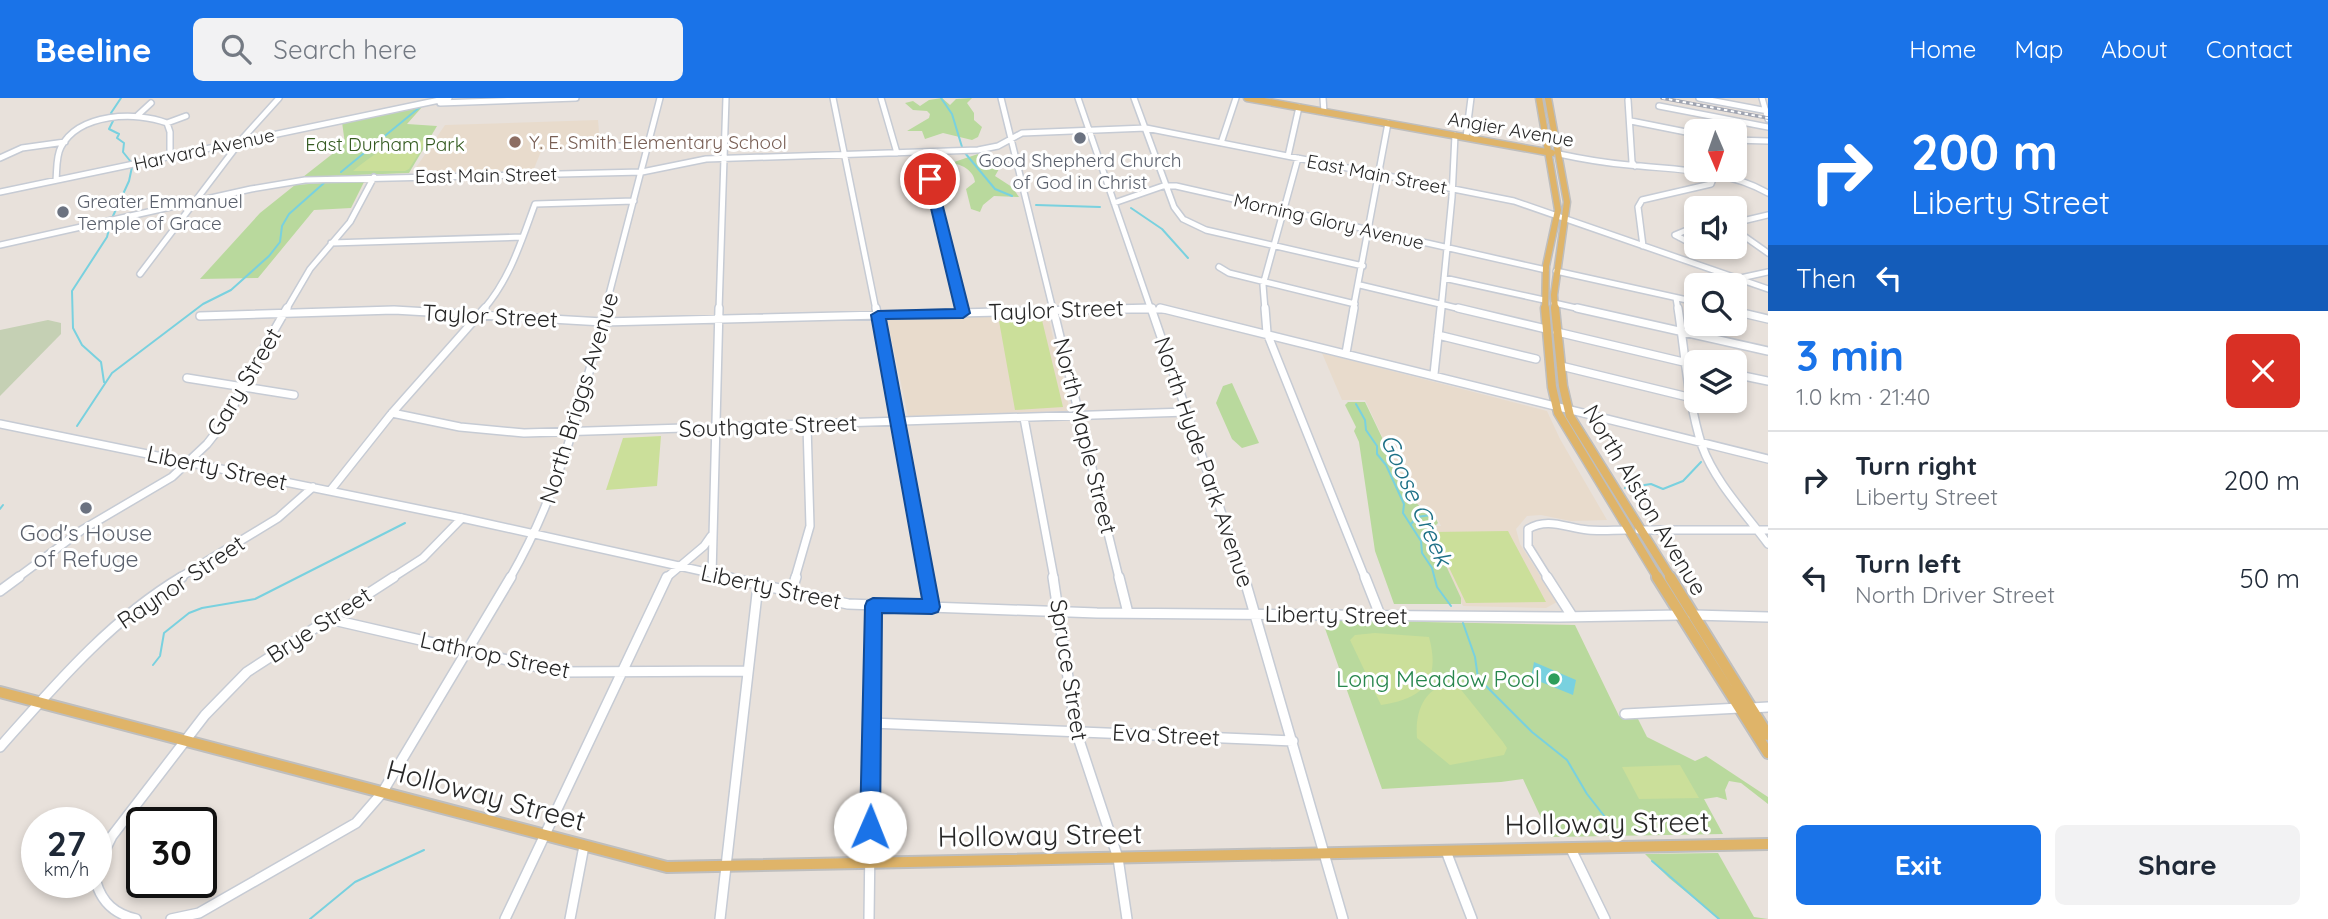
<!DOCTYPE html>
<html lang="en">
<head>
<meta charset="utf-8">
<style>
	body { margin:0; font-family:Quicksand,sans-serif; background:#f2f2f3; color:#1f2937; height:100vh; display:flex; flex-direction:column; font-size:26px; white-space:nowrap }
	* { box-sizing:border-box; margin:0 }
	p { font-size:23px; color:#747a83 }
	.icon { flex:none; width:38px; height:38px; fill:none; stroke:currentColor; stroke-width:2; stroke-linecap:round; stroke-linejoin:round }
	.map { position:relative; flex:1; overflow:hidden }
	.side { display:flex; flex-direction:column; background:#fff; width:560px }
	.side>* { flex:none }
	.hud { background:#1a73e8; color:#fff; overflow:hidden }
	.needle { width:46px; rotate:178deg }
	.controls { position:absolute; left:1684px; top:21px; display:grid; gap:14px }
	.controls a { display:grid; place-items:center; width:63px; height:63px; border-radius:10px; background:#fff; box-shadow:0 4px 10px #0003; font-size:35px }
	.speed { position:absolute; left:21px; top:709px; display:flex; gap:14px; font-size:35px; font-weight:700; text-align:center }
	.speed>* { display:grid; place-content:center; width:91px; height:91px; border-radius:50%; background:#fff; box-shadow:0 4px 10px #0003; line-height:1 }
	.speed small { font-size:18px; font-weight:400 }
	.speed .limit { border:4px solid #111; border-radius:10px; background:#fff; color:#111 }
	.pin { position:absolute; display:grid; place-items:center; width:60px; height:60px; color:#fff; margin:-30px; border:4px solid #fff; border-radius:50%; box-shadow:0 2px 7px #0007 }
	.me { position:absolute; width:77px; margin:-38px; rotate:1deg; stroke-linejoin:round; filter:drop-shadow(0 0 5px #0008) }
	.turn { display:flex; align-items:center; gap:24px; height:147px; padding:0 28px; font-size:32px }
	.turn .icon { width:91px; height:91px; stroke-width:2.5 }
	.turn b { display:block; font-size:49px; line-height:60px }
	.then { display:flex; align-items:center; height:66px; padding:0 28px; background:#0003; gap:14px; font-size:26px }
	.round { display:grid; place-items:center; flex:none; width:74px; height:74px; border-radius:10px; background:#f2f2f3 }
	.head { display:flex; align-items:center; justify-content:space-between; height:119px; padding:0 28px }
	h1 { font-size:42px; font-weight:700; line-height:52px; color:#1a73e8 }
	.cta { display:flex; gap:14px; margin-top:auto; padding:14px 28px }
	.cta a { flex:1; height:80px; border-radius:10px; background:#1a73e8; color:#fff; font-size:28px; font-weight:700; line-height:80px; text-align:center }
	.cta a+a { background:#f2f2f3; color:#1f2937 }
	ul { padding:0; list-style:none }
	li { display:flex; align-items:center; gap:21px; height:98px; padding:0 28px; border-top:2px solid #e0e1e3 }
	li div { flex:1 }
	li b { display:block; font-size:26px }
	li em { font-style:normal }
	header { display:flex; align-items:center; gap:42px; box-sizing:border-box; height:98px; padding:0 35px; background:#1a73e8; color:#fff }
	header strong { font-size:33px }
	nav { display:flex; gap:38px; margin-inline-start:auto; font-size:24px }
	.search { width:490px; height:63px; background:#f2f2f3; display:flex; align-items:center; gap:18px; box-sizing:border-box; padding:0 24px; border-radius:10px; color:#747a83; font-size:26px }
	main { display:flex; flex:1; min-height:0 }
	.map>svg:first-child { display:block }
	.education { fill:#e8dbcc }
	.green { fill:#b9d99d }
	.cemetery { fill:#c5d0b4 }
	.pitch { fill:#cbdf9a }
	.water { fill:#79d1df }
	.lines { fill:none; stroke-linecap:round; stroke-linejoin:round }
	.stream { stroke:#79d1df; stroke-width:2 }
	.minor-far2-casing { stroke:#c6cbd4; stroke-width:8 }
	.minor-far1-casing { stroke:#c6cbd4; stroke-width:10 }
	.minor-casing { stroke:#c6cbd4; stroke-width:12 }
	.major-far2-casing { stroke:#bebebe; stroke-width:9 }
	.major-far1-casing { stroke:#bebebe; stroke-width:11 }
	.major-casing { stroke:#bebebe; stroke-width:14 }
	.minor-far2 { stroke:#fff; stroke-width:5 }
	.minor-far1 { stroke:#fff; stroke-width:7 }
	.minor { stroke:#fff; stroke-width:9 }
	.major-far2 { stroke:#dfb469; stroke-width:6 }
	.major-far1 { stroke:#dfb469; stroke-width:8 }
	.major { stroke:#dfb469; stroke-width:10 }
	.rail-casing { stroke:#9ea3b0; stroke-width:3.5 }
	.rail { stroke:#fff; stroke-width:2; stroke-dasharray:3.5; stroke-linecap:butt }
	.route { fill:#1a73e8; stroke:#114b97; stroke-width:2 }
	.worship-dot { fill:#6b7280; stroke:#fff; stroke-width:2.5 }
	.education-dot { fill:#8d6e63; stroke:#fff; stroke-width:2.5 }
	.leisure-dot { fill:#2e9e5b; stroke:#fff; stroke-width:2.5 }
	.labels { text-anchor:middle; stroke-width:6; stroke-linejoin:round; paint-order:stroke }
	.far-street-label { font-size:19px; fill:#272727; stroke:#fff }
	.far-education-label { font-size:19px; fill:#785e54; stroke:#fff; text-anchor:start }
	.far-park-label { font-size:19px; fill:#355b21; stroke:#fff }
	.far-worship-label { font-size:19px; fill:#5b616d; stroke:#fff }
	.street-label { font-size:23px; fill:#272727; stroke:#fff }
	.worship-label { font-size:23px; fill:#5b616d; stroke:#fff }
	.leisure-label { font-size:23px; fill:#27864d; stroke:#fff; text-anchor:end }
	.water-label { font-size:24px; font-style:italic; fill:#1d7086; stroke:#fff }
	.near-street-label { font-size:28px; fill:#272727; stroke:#fff }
</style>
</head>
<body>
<header>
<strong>Beeline</strong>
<div class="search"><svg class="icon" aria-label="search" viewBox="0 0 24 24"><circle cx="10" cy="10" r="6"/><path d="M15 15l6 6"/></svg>Search here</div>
<nav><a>Home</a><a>Map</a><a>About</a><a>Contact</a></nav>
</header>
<main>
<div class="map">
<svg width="1768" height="821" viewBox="0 0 1768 821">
	<rect width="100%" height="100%" fill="#e8e1db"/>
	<!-- education -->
	<path class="education" d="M598,22l1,12 -3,15 -54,2 -9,22 -120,1 32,-47z
		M1048,217l22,96 -162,5 -21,-97z
		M1322,255l225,58 13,28 47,81 -36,1 -30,-6 -14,1 -11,13 4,15 37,58 -11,6 -83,-2 -35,-74 7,-6h6l-7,-15 -21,-9 -48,-102h-23z"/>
	<!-- green -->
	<path class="green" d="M942,0l8,7 6,-6 16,-1 -5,5 7,10v7l8,7 -4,10 -6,3 -29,-7 -18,6 -3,-8h-15l22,-13 1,-4 -3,-3 -14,-1 -8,-7 8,-2 7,5 9,-6z
		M423,8l-16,18 30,2 -28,47 -106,4 42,-33 -3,-22z
		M978,56l3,13 18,2 -4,7 17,11 7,10 -25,-1 -11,9 -3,7 -9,-3 -5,-20 9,-7c-1,-11 -13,-18 -24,-19z
		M365,82l-14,28 -37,2 -56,68 -58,1 60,-66 35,-28z
		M1232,285l27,60 -17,5 -10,-9 -16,-36 7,-17z
		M1348,304h17l47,98 23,17 3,6 -8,8 31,67v6h-67l-19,-53 -16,-109 -5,-11 2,-4 -11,-22z
		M1322,522l253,5 44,91 19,3 9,18 48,24 11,-5 62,41v7l-27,-21 -12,-2 -4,9 2,10 -10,-3 -13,2 19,35 -173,3 -27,-58 -22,3 -119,7z
		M1718,755l36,64 14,2h-49l-50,-41 -24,-24z"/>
	<!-- cemetery -->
	<path class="cemetery" d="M48,222l13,3v11l-61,62v-66z"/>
	<!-- pitch -->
	<path class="pitch" d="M427,42l-18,29 -4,2h-52c27,-22 38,-29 74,-31z
		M1042,222l21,87 -48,3 -16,-89z
		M661,338l-4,50 -51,4 17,-52z
		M1508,433l38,71 -80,1 -34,-71z
		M1375,535l54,4c12,44 -6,62 -48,68l-31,-65 5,-5z
		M1454,583l49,61 4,6 -3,7 -54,10 -33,-27c-2,-28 7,-50 37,-57z
		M1680,667l19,33 -60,1 -17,-32z"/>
	<!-- water -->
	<path class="water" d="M1534,564l42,18 -3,15 -42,-17z"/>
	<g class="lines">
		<!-- stream -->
		<path class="stream" d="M941,0l11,16 10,33
			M113,17l-2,-2 10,-15
			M113,23l-4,8 10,5 -2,4 7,5 -1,9 8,10
			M965,55l30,36 17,7
			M341,74l79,-65
			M1036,107l64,2
			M1131,110l31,21 26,29
			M113,118l16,-35 3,-14
			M104,284l-3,-20 -19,-17 -9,-17 -1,-37 35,-54 3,-12
			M1356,306l9,16 1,10 11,16v8l9,11 18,39 -1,9 18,28 1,12 10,15 5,19 14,19
			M77,328l35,-53 91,-69 28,-14 38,-34 11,-14 2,-16 7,-12 35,-31
			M1625,390l26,-4 12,5 20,-8 18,-19
			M0,411l3,-4
			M1411,426l6,-7 14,-2
			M1463,525l12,34 3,21 54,54 35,28 20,34 29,37
			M153,567l7,-9 4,-23 25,-20 13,-5 53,-9 150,-76
			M1652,763l67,58
			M310,821l45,-37 69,-32"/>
		<defs>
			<path id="minor-far2" d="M833,0l43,212
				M881,0l16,55
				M1001,0l52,212
				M1078,0l73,212
				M1134,0l40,109 9,12 23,11 157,36
				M1323,0l1,14
				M1699,0l69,13
				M1762,0l6,21
				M1628,2l4,62 3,4
				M440,5l136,-5
				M1659,8l109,21
				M138,17l13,-12
				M1631,23l65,13
				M167,25l19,-7
				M1466,39l5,-39
				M1734,42l34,1
				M1221,45l15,-45
				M592,48h57
				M924,54l38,158
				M1559,56c23,5 47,9 70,11 49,5 96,4 139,28
				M1288,58l11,-49
				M0,60l22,-10 43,-6
				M56,82c1,-10 0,-24 5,-33 18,-34 75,-36 106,-24l3,9v24
				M0,94l449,-94
				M1114,105l49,-17h13l370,84
				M1734,125l34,-8
				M1734,131l34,24
				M1696,133l-9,-1 -12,5 21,11
				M1734,142l12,-2
				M331,145l191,-6
				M0,147l251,-56 54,-9 337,-8 64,-13 272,-9 20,-4 24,-13 124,-5 368,73 254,88
				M1643,148l-5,-39 4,-7 69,-16 2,-5 -5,-9
				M1697,149h17
				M1219,169l10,6 126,31
				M1556,173l140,31
				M140,176l103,-136 36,-40
				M1444,180l100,22
				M1736,181l32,-7
				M1360,187l105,25
				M1714,187l5,-11
				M1676,200l2,12
				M1554,205l31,7
				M286,212l24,-41 40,-47 24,-45
				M483,212c27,-31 38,-68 52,-106l99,-3
				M605,212l55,-212
				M719,212l7,-212
				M1083,212h84
				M1265,212l-2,-25 35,-127
				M1353,212l35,-187
				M1441,212l11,-113 3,-62"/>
			<path id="minor-far1" d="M876,210l51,270
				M962,210l1,5
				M1053,210l66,270
				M1151,210l93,270
				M1160,210l608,151
				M1265,210l2,25 98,245
				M1458,210l88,21
				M1577,210l191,43
				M1678,210c7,45 10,95 24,138 13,36 44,68 66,98
				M1734,213l34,8
				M200,218l194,-6 209,12 549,-14
				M1557,234l139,33
				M1438,237l98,24
				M1346,255l8,-45
				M1561,268l131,32
				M1434,276l7,-66
				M1734,276l34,7
				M187,280l107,17
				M392,315l68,14 64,6 663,-21
				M1024,320l30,160
				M0,326l462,94 271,60
				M330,393l62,-78 93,-105
				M1639,432h129
				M712,477l7,-267
				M17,480l65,-48 90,-53 35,-33 22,-28 16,-35 42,-73
				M179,480l99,-60 35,-31
				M392,480l31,-20 39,-40
				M510,480c50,-86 71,-174 96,-270
				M666,480l38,-32 7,-10
				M795,480l15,-52 -3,-101
				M1548,480l-20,-32v-17c20,-12 38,-1 60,1 12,1 26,0 39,0"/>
			<path id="minor" d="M725,479l123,27 249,9 462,4 122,-2
				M927,479l5,30
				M1053,479l23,154 42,127 9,61
				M1119,479l9,36
				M1244,479l99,342
				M1365,479l15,38
				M1547,479l25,39
				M0,493l19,-14
				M791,495l5,-16
				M1693,517l75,2
				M329,521l231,53 187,-1
				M1751,610l17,-1
				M1625,616l115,-6
				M872,625l421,18
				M0,649c55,-62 110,-127 182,-170
				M1571,751l34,70
				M1446,753l26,68
				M96,770l16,-32 93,-121 42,-43 147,-95
				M96,784c6,21 19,32 40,37
				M171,821l28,-6 157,-90 26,-30 129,-216
				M505,821l162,-342
				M570,821l14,-73
				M720,821l38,-334
				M869,821l4,-313"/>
			<path id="major-far2" d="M1247,0l305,55
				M1539,0l19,112 -12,56 -1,44
				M1548,0l19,104 -13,93 1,15"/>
			<path id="major-far1" d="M1545,210l7,79 6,26 100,165
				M1555,210l8,78 7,30 101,162"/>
			<path id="major" d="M1657,479l111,176
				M1670,479l98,158
				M0,594l667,175 1101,-23"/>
		</defs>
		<!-- minor-far2 casing -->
		<use href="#minor-far2" class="minor-far2-casing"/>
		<!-- minor-far1 casing -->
		<use href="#minor-far1" class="minor-far1-casing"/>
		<!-- minor casing -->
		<use href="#minor" class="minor-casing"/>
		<!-- major-far2 casing -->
		<use href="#major-far2" class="major-far2-casing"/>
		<!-- major-far1 casing -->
		<use href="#major-far1" class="major-far1-casing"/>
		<!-- major casing -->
		<use href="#major" class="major-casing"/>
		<!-- minor-far2 -->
		<use href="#minor-far2" class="minor-far2"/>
		<!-- minor-far1 -->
		<use href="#minor-far1" class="minor-far1"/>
		<!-- minor -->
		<use href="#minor" class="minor"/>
		<!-- major-far2 -->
		<use href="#major-far2" class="major-far2"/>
		<!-- major-far1 -->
		<use href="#major-far1" class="major-far1"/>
		<!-- major -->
		<use href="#major" class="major"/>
		<defs>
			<path id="rail" d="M1662,0l106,20"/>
		</defs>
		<!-- rail casing -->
		<use href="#rail" class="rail-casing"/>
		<!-- rail -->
		<use href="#rail" class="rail"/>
	</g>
	<!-- route -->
	<path class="route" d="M930,77l6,4 34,134 -7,5 -77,1 54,288 -2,5 -6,2 -50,-1 -2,214 -3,7 -7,3 -7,-3 -3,-7 5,-221 2,-5 6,-3 49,1 -51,-284 7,-4 77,-2 -31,-130z"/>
	<!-- markers -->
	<g class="worship-dot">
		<circle cx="1080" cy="40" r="7"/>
		<circle cx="63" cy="114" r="7"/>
		<circle cx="86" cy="410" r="7"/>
	</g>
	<circle class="education-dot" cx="515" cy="44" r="7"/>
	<circle class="leisure-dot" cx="1554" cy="581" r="7"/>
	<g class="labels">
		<!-- far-street labels -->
		<g class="far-street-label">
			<text transform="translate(1511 31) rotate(10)" y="7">Angier Avenue</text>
			<text transform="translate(204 51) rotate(-12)" y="7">Harvard Avenue</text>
			<text transform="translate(1377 76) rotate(11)" y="7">East Main Street</text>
			<text transform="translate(486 77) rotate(-1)" y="7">East Main Street</text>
			<text transform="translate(1329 123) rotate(13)" y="7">Morning Glory Avenue</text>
		</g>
		<!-- far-education labels -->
		<g class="far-education-label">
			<text x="529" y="51">Y. E. Smith Elementary School</text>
		</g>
		<!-- far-park labels -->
		<g class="far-park-label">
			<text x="385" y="53">East Durham Park</text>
		</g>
		<!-- far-worship labels -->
		<g class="far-worship-label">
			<text x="1080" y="69">Good Shepherd Church<tspan x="1080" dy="22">of God in Christ</tspan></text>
			<text x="77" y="110" text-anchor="start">Greater Emmanuel<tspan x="77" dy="22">Temple of Grace</tspan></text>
		</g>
		<!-- street labels -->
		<g class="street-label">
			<text transform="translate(1056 212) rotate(-2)" y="8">Taylor Street</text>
			<text transform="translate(490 218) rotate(3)" y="8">Taylor Street</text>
			<text transform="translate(244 284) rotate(-59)" y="8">Gary Street</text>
			<text transform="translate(579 300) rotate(-73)" y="8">North Briggs Avenue</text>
			<text transform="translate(768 328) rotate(-2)" y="8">Southgate Street</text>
			<text transform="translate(1085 338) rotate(76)" y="8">North Maple Street</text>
			<text transform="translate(1204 364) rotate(71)" y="8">North Hyde Park Avenue</text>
			<text transform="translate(217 370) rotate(12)" y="8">Liberty Street</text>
			<text transform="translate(1645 402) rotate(59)" y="8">North Alston Avenue</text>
			<text transform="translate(181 484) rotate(-34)" y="8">Raynor Street</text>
			<text transform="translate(771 489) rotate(12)" y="8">Liberty Street</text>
			<text transform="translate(1336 517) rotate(1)" y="8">Liberty Street</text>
			<text transform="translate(319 527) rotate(-33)" y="8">Brye Street</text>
			<text transform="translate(495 557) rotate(12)" y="8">Lathrop Street</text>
			<text transform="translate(1069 572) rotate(81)" y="8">Spruce Street</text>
			<text transform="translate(1166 637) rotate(3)" y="8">Eva Street</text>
		</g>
		<!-- worship labels -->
		<g class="worship-label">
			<text x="86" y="443">God's House<tspan x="86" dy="26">of Refuge</tspan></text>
		</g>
		<!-- leisure labels -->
		<g class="leisure-label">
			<text x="1540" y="589">Long Meadow Pool</text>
		</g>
		<!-- water labels -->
		<g class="water-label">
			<text transform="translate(1416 402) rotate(66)" y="8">Goose Creek</text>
		</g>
		<!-- near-street labels -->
		<g class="near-street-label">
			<text transform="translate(486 697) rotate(15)" y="10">Holloway Street</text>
			<text transform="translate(1607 725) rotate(-1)" y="10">Holloway Street</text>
			<text transform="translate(1040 737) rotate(-1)" y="10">Holloway Street</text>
		</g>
	</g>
</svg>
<div class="controls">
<a><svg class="needle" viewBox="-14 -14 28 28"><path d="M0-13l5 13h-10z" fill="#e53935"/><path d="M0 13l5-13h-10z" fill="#747a83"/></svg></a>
<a><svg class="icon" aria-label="sound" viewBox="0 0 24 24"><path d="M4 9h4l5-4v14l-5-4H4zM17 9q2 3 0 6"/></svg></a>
<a><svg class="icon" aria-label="search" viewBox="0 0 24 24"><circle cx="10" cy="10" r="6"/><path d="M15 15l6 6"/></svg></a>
<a><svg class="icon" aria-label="layers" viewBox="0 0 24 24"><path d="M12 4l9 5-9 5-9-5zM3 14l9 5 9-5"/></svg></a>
</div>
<div class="speed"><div>27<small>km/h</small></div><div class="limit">30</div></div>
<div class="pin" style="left:930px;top:81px;background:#d93025"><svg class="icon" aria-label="arrive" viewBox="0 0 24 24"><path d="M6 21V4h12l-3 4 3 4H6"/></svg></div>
<svg class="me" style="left:870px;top:729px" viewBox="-20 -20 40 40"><circle r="19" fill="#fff"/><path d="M0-13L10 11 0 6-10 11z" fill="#1a73e8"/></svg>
</div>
<section class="side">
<div class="hud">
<div class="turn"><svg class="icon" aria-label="right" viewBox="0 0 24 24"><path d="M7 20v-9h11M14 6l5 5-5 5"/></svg><div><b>200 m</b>Liberty Street</div></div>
<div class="then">Then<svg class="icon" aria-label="left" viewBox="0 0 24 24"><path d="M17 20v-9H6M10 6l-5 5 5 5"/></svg></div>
</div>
<div class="head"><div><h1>3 min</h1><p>1.0 km · 21:40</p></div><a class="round" style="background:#d93025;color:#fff"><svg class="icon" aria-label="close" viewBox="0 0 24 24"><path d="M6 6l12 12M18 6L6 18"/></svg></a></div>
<ul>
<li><svg class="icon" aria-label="right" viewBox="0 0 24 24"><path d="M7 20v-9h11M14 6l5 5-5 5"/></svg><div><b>Turn right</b><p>Liberty Street</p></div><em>200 m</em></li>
<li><svg class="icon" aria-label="left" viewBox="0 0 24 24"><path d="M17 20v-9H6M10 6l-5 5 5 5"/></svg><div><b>Turn left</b><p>North Driver Street</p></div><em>50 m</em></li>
</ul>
<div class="cta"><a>Exit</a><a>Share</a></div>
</section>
</main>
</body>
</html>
